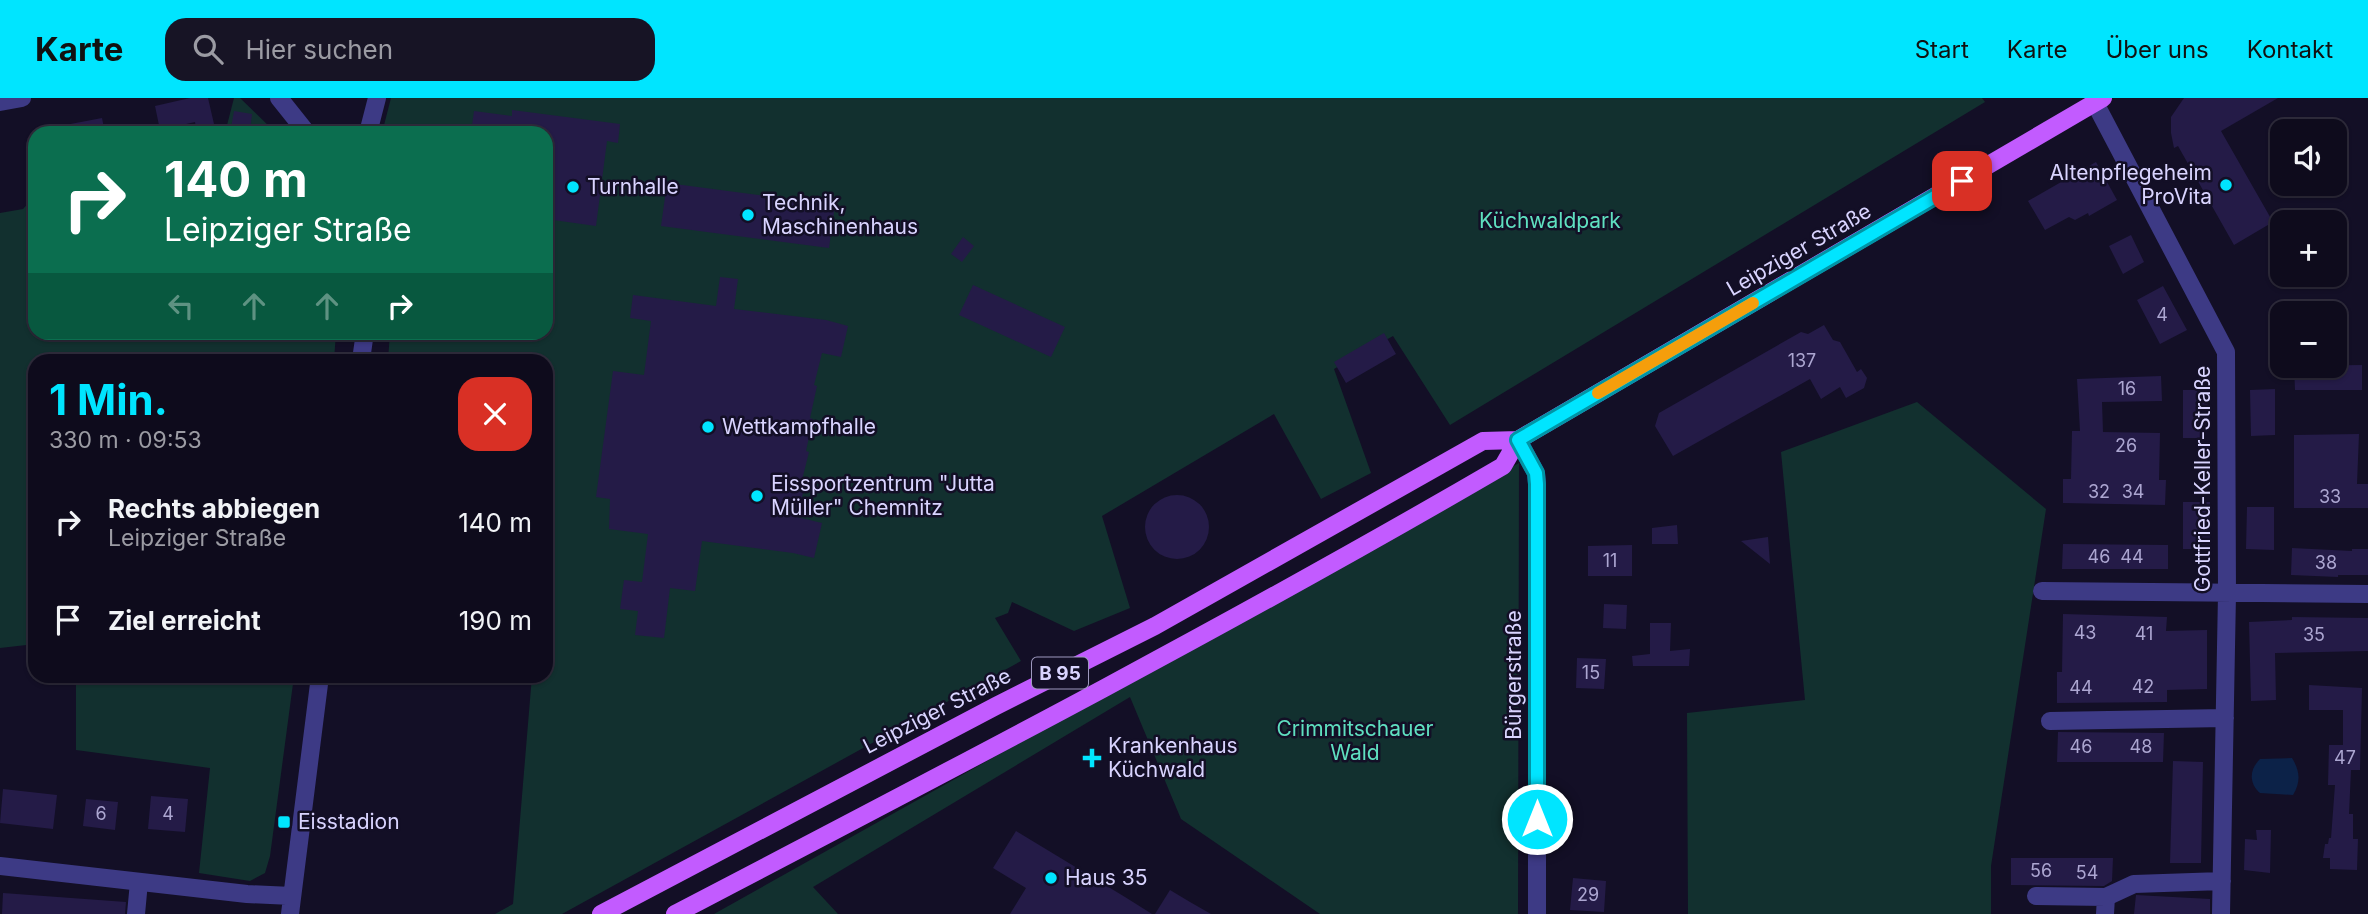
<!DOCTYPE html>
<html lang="de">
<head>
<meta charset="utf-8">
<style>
	body { margin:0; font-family:Inter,sans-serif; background:#171425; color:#f1f3f6; height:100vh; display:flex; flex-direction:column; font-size:26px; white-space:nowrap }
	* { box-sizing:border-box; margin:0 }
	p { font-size:23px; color:#9b9ba3 }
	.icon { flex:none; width:38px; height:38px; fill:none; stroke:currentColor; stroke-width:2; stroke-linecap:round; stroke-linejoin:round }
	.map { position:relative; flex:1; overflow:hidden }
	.details { position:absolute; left:28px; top:256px; width:525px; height:329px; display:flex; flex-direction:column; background:#0e0b1c; border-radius:21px; box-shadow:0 2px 5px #0004,0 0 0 2px #2e2b3b }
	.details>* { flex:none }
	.top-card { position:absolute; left:28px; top:28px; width:525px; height:214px; border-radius:21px; box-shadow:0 2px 5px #0004,0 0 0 2px #2e2b3b; background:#0b6e4f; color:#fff; overflow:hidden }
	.buttons { position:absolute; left:2270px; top:21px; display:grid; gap:14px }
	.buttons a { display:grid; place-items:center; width:77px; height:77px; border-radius:14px; background:#0e0b1c; box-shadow:0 2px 5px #0004,0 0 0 2px #2e2b3b; font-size:35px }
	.pin { position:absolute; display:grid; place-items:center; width:60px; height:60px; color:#fff; margin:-30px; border-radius:14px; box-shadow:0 4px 10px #0006 }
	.me { position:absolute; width:77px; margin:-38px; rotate:0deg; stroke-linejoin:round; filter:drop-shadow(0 0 5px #0008) }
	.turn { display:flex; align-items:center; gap:24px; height:147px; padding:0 21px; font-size:32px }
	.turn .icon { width:91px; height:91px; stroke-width:2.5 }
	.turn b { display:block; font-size:49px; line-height:60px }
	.lanes { display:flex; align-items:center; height:66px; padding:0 21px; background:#0003; justify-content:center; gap:35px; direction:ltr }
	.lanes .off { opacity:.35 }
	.round { display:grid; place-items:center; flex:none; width:74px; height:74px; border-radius:21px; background:#171425 }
	.headline { display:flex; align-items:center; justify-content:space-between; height:119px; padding:0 21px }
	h1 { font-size:42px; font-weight:700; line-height:52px; color:#00e5ff }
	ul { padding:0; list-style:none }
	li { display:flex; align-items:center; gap:21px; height:98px; padding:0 21px }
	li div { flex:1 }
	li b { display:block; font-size:26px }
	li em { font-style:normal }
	header { display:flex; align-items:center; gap:42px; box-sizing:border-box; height:98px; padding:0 35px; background:#00e5ff; color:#111 }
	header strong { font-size:33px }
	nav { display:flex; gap:38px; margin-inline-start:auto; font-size:24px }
	.search { width:490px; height:63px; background:#171425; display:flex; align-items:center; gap:18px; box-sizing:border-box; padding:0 24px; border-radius:21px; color:#9b9ba3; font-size:26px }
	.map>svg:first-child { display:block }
	.green { fill:#12302f }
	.water { fill:#0c2248 }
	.building { fill:#241b47 }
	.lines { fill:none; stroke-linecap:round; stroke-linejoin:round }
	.minor { stroke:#3d3a85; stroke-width:18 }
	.major { stroke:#c25bff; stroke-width:18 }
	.route-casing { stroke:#0095a6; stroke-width:18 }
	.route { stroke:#00e5ff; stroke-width:12 }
	.slow { stroke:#f59e0b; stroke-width:12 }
	.poi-dot { fill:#00e5ff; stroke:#130f26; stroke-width:2.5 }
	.labels { text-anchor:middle; stroke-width:5; stroke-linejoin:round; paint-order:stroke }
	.number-label { font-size:18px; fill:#aca6d1 }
	.shield { fill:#130f26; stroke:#9e99be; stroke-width:2 }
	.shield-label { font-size:19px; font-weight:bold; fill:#d9d4ff }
	.poi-label { font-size:21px; fill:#d9d4ff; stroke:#130f26; text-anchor:start }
	.park-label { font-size:21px; fill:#5fe0c0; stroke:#130f26 }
	.street-label { font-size:21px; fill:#d9d4ff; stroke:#130f26 }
</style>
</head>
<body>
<header>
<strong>Karte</strong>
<div class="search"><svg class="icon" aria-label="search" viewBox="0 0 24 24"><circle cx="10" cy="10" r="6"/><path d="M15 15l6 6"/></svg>Hier suchen</div>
<nav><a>Start</a><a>Karte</a><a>Über uns</a><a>Kontakt</a></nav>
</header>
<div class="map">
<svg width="2368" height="816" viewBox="0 0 2368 816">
	<rect width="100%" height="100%" fill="#130f26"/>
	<!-- green -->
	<path class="green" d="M234,0h6l36,35h-51z
		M391,0h1591l3,4 -535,323 -57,-89 -59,33 37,104 -50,26 -47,-85 -172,102 28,92 -56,23 -62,-29 -4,11 -13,5 26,43 -459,253h-67l18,-10 19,-228h14v-131l4,-32 -4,-1v-152h-158l2,-27 156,-1v-199h-164z
		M35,98v136l301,1 -2,27h-299v284l-35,4v-435l23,-4z
		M1917,304l129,107 -55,357v48h-303l-1,-201 118,-13 -24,-248z
		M1519,365l-1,451h-198l-139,-95 -51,-122 -317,190 25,27h-124z
		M76,578h218l-24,180 -5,17 -15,8 -51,-8 11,-105 -134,-18z"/>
	<!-- water -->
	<path class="water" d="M2292,660c8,13 9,24 1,37l-33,-2c-11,-10 -11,-23 0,-34z"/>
	<!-- building -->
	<path class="building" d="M190,0h18l6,26 -18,4 -1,-6 -35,8 -5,-24z
		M2184,0h94l-57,33 52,91 -39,23 -56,-99 -4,2 -3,-15v-16z
		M512,12l108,14 -2,19 -11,-2 -11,85 -50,-7v-86h-75l3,-22 38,5z
		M234,13l18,3 -2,17 -19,-3z
		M102,20l3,15h-44l-1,-7z
		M2096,64l21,38 -28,16 -1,-3 -13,7 -6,-3 -24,13 -17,-29z
		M667,85l168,22 -6,43 -168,-22z
		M2131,137l13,27 -21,12 -14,-28z
		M963,139l11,9 -12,16 -11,-8z
		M720,179l18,2 -4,30 92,11 22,6 -7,31 -19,-4 -8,32 3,1 -7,32 3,1 -7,32 3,1 -8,32 4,1 -8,32 25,6 -8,35 -21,-5 -91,-12 -7,50 -25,-3 -6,50 -29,-3 3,-24 -18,-2 4,-29 18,2 6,-48 -39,-5 1,-30 -14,-2 17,-126 31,4 7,-54 -21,-3 3,-23 83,11z
		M973,187l92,42 -14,30 -92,-42z
		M2163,188l24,44 -27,14 -23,-44z
		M1824,227l9,15 7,2 17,30 4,-3 6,9 -3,10 -18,10 -6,-11 -19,12 -11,-20 -137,77 -18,-30 4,-13 142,-81 7,2z
		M1384,235l12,21 -50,29 -12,-21z
		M2362,267v25h-67l-1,-24z
		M2161,278l1,25 -60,1 1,30 57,1 -1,47h7l-1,25 -102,-2v-24h8l1,-48h8l-3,-52z
		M2275,291v46l-24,1 -1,-46z
		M2183,292h25l-2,48h-23z
		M2359,336l-2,50h11v24h-74v-73z
		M1145 429a32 32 0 1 1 64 0a32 32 0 1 1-64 0Z
		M2183,404h27v47h-27z
		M2247,409h27v43l-28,-1z
		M1677,427l1,19h-26v-16z
		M1768,439l2,27 -29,-23z
		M2063,446l105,1v24h-106z
		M1632,447v31h-44v-30z
		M2292,450l60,3v-2h16v26h-30v2l-47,-2z
		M1604,506l23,1 -1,24 -23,-1z
		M2063,516l104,3 -1,14 41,-1v59l-40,1v12l-110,1v-31h5z
		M2292,519l76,1v33l-93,2 1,47 -25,1 -2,-79 43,-2z
		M1650,525h21l-1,28 20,-2 -1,17h-56l-1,-10 18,-2z
		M1577,560l29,1 -2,30 -28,-1z
		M2309,587l53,3 -2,82h-9l-2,44h4v25h5l-1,31 -27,-1v-11h-7l2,-14h3l1,-6h2l4,-53h-7l1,-40h14v-35h-34z
		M2058,634l106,1 -1,29h-106z
		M2173,663l30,1 -2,101h-31z
		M3,691l54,6 -4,34 -53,-6z
		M151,698l37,3 -3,33 -37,-3z
		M86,701l32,3 -3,28 -32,-4z
		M2256,732h15l-1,43 -26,-3 1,-31 12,1z
		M1016,733l109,66 27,17h-142l16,-26 -33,-20z
		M2011,760h102l-1,23 -8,5 -93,-1z
		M1573,780l33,3 -2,31 -34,-2z
		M1170,792l20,12 21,12h-56z
		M3,795l123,9 -1,12h-123z
		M2136,797l74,4v15h-76z"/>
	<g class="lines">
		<!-- minor -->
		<path class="minor" d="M279,0l28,35
			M0,4l22,-4
			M2095,5l131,249 1,242 -6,320
			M368,35l9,-35
			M361,262l4,-28
			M1518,342l18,33 1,11v430
			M2042,493l326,3
			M2050,623l175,-3
			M0,768l247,28 45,2
			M2036,798l70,1
			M136,816l3,-32
			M290,816l30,-238
			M2105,816l1,-17 28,-13 88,-3"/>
		<!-- major -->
		<path class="major" d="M601,816l395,-208 159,-80 328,-185 35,-1
			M675,816c278,-145 557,-290 828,-448l15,-26 10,-6 575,-336"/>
	</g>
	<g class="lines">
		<defs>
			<path id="route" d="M1537,721v-335l-1,-11 -18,-33 444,-259"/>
		</defs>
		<!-- route casing -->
		<use href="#route" class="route-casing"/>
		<!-- route -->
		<use href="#route" class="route"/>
		<!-- slow -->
		<path class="slow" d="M1598,295l155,-90"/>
	</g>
	<!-- markers -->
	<g class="poi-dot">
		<circle cx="2226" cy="87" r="7"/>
		<circle cx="573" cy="89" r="7"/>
		<circle cx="748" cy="117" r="7"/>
		<circle cx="708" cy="329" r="7"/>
		<circle cx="757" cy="398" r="7"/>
		<path d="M1088.5 649.5h7v7h7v7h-7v7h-7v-7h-7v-7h7z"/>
		<rect x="277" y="717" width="14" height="14" rx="3.5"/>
		<circle cx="1051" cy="780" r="7"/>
	</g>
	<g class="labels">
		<!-- number labels -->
		<g class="number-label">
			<text x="2162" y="223">4</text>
			<text x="1802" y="269">137</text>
			<text x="2127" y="297">16</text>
			<text x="2126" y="354">26</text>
			<text x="2099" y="400">32</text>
			<text x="2133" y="400">34</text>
			<text x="2330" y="405">33</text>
			<text x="2099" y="465">46</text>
			<text x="2132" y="465">44</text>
			<text x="1610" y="469">11</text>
			<text x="2326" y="471">38</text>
			<text x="2085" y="541">43</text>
			<text x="2144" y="542">41</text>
			<text x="2314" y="543">35</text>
			<text x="1591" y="581">15</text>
			<text x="2143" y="595">42</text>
			<text x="2081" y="596">44</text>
			<text x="2081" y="655">46</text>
			<text x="2141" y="655">48</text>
			<text x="2345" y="666">47</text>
			<text x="101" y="722">6</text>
			<text x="168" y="722">4</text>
			<text x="2041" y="779">56</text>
			<text x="2087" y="781">54</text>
			<text x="1588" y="803">29</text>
		</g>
		<!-- shield labels -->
		<rect class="shield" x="1032" y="559.5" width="56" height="31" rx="5"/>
		<g class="shield-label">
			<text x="1060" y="582">B 95</text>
		</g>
		<!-- poi labels -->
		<g class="poi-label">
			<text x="2212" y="82" text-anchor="end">Altenpflegeheim<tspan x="2212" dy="24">ProVita</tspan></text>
			<text x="587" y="96">Turnhalle</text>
			<text x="762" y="112">Technik,<tspan x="762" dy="24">Maschinenhaus</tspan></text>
			<text x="722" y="336">Wettkampfhalle</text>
			<text x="771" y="393">Eissportzentrum "Jutta<tspan x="771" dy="24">Müller" Chemnitz</tspan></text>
			<text x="1108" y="655">Krankenhaus<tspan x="1108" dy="24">Küchwald</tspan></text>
			<text x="298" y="731">Eisstadion</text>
			<text x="1065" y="787">Haus 35</text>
		</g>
		<!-- park labels -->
		<g class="park-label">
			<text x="1550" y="130">Küchwaldpark</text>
			<text x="1355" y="638">Crimmitschauer<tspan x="1355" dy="24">Wald</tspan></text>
		</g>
		<!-- street labels -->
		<g class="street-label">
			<text transform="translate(1799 152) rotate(-30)" y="7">Leipziger Straße</text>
			<text transform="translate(2203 381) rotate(-90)" y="7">Gottfried-Keller-Straße</text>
			<text transform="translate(1514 577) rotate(-90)" y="7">Bürgerstraße</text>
			<text transform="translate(937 613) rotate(-27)" y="7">Leipziger Straße</text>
		</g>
	</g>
</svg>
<div class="buttons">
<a><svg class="icon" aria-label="sound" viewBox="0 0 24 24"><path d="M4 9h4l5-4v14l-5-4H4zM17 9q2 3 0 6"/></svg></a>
<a>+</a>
<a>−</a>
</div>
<div class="pin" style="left:1962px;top:83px;background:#d93025"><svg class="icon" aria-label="arrive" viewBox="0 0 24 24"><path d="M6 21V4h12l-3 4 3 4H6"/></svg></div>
<svg class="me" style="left:1537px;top:721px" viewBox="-20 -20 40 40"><circle r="17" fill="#00e5ff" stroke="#fff" stroke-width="3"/><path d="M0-11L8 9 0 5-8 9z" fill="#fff"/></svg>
<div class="top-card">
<div class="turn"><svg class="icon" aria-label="right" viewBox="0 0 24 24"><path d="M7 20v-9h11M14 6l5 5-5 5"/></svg><div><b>140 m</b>Leipziger Straße</div></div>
<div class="lanes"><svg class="icon off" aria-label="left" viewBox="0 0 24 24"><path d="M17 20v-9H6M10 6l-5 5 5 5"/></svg><svg class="icon off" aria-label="ahead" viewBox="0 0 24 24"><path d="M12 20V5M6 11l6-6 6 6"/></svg><svg class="icon off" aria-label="ahead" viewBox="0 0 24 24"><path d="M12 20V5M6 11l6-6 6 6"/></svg><svg class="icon" aria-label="right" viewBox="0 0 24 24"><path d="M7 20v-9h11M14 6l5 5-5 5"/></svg></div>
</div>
<section class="details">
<div class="headline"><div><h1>1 Min.</h1><p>330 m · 09:53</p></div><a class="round" style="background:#d93025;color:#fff"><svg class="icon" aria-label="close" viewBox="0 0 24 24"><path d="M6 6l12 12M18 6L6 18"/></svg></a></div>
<ul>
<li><svg class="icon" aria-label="right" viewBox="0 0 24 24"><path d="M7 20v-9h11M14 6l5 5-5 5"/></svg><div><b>Rechts abbiegen</b><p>Leipziger Straße</p></div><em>140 m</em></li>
<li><svg class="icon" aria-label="arrive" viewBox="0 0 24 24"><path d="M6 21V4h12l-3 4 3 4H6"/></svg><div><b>Ziel erreicht</b></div><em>190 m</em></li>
</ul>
</section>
</div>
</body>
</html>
